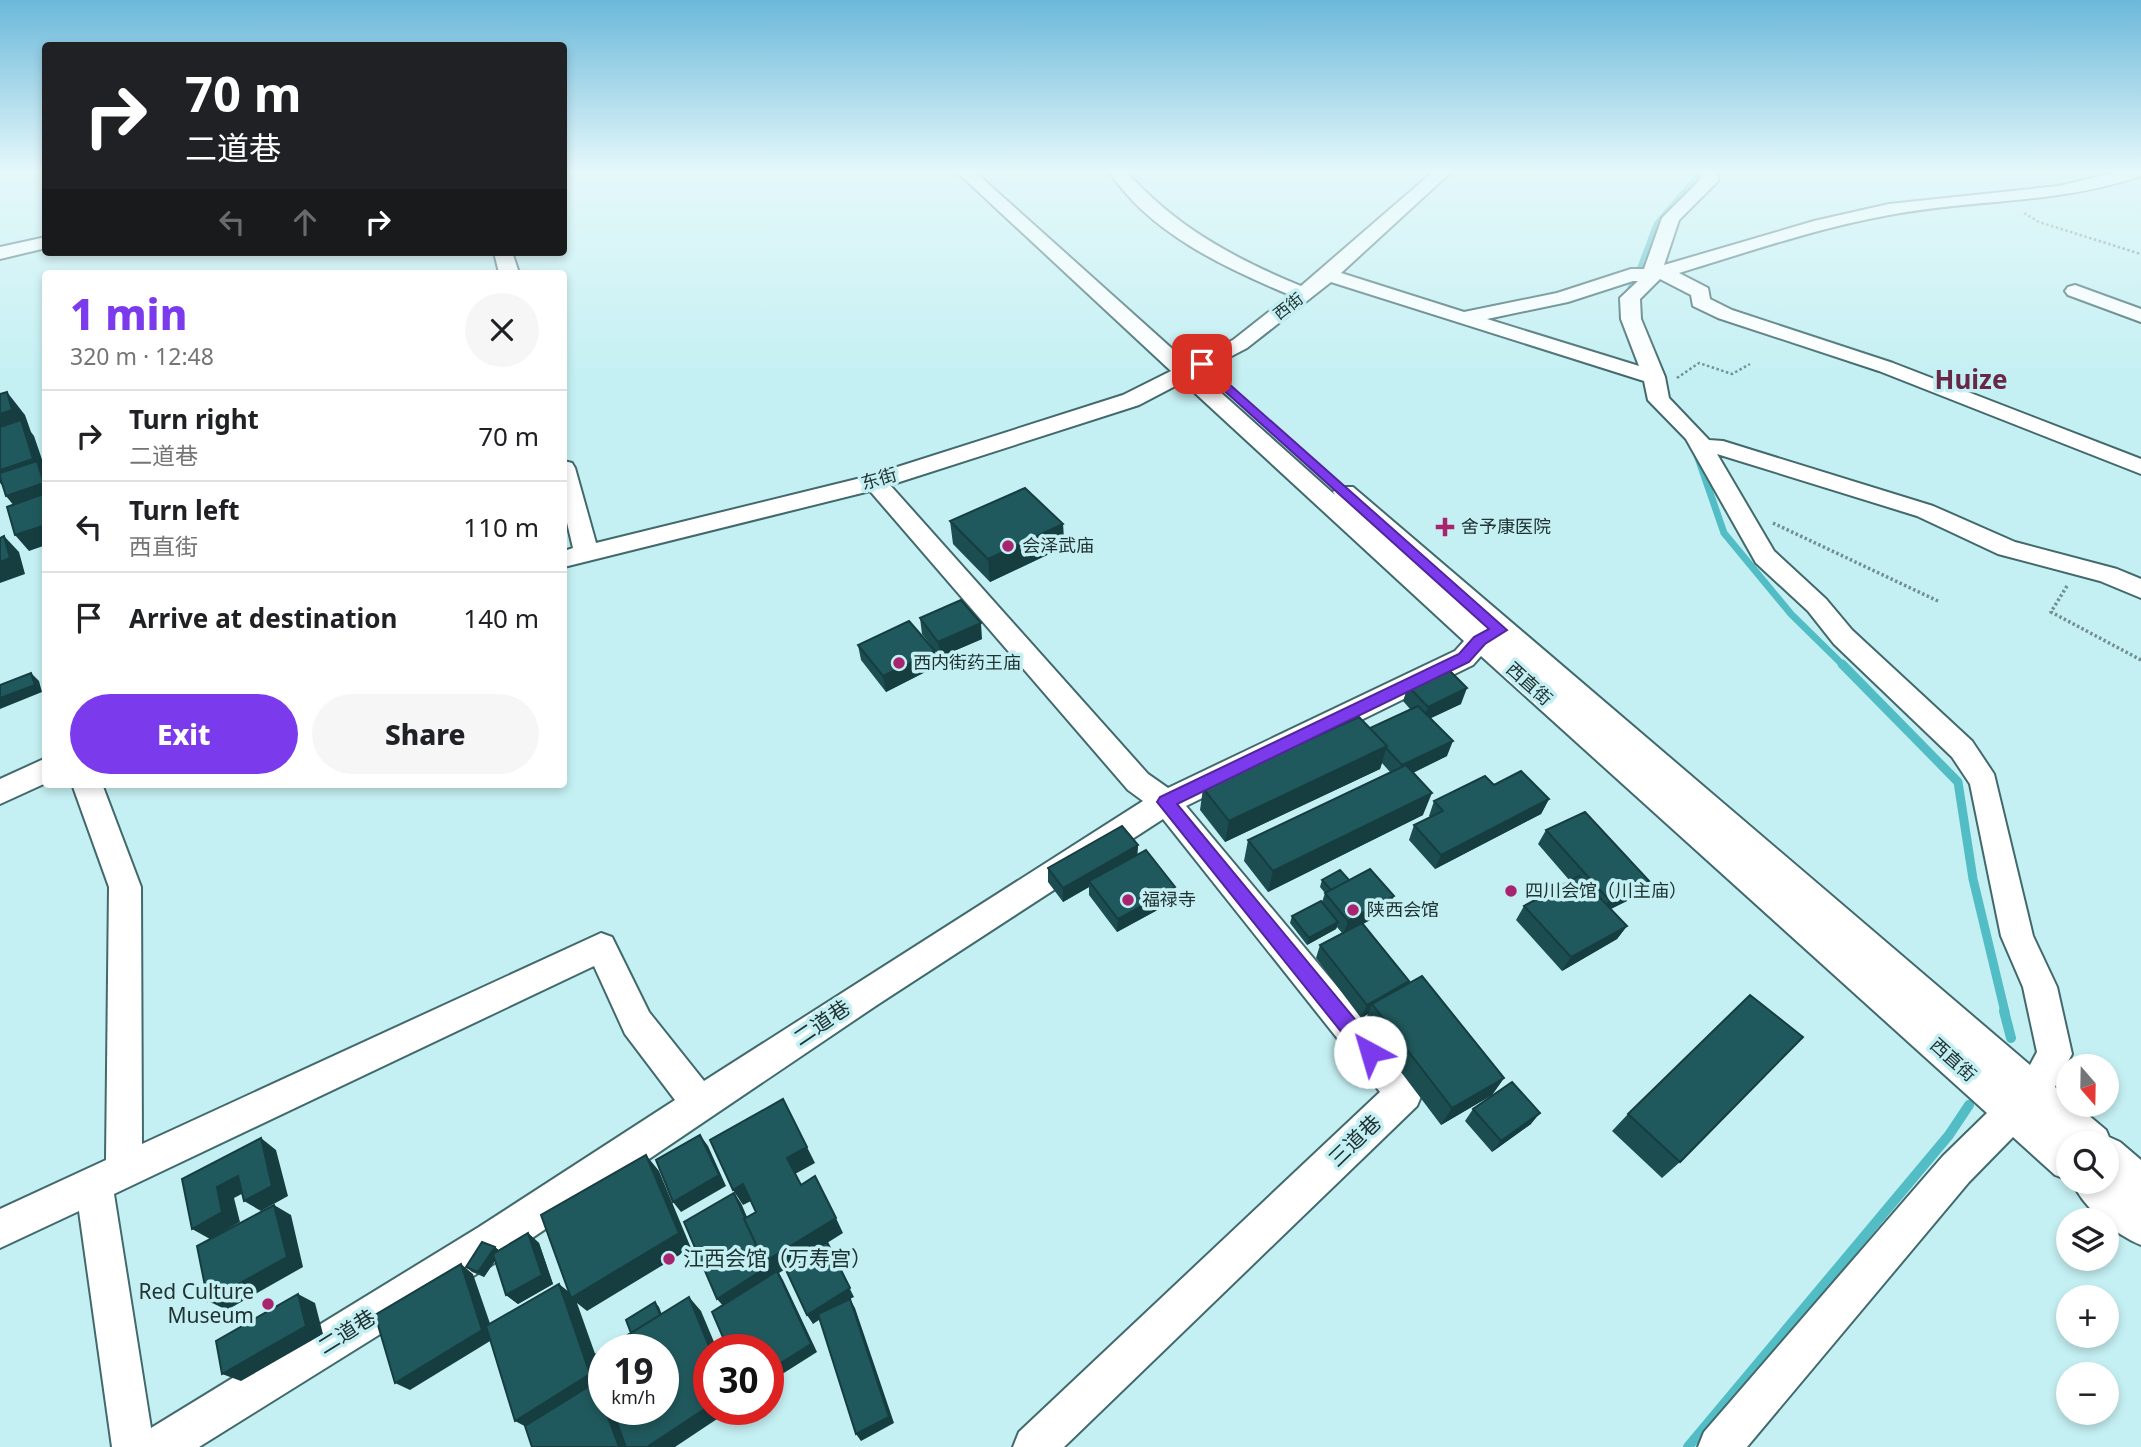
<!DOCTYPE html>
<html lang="en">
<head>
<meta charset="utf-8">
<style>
	body { margin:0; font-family:"Noto Sans","Noto Sans SC",sans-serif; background:#f6f6f6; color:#202124; height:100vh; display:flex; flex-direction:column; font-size:26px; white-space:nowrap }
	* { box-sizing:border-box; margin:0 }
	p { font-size:23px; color:#757577 }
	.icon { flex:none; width:38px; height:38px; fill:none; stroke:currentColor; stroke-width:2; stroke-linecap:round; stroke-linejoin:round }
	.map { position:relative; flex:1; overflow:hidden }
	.drawer { position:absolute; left:42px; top:270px; width:525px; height:518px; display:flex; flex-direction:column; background:#fff; border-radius:7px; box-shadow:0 4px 10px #0003 }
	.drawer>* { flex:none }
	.guide { position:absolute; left:42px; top:42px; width:525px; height:214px; border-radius:7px; box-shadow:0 4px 10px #0003; background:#202124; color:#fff; overflow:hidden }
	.needle { width:46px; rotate:160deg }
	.buttons { position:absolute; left:2056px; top:1054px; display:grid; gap:14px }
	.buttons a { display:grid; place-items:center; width:63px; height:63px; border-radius:50%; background:#fff; box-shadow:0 4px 10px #0003; font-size:35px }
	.speed { position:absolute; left:588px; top:1334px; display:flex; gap:14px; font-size:35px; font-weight:700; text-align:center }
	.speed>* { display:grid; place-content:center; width:91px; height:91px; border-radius:50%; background:#fff; box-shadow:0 4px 10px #0003; line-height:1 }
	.speed small { font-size:18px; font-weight:400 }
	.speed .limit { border:10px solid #d22; background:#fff; color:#111 }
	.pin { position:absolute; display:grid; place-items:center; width:60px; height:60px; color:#fff; margin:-30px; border-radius:14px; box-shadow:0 4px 10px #0006 }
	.me { position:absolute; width:77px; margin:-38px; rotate:321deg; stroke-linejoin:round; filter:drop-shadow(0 0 5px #0008) }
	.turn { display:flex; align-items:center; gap:24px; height:147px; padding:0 28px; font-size:32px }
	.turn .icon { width:91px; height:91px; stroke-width:2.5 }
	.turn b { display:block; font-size:49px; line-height:60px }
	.lanes { display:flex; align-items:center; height:66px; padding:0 28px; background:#0003; justify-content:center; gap:35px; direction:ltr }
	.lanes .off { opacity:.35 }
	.round { display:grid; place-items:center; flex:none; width:74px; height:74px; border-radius:37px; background:#f6f6f6 }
	.headline { display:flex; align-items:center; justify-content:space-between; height:119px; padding:0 28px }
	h1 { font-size:42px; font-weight:800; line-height:52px; color:#7c3aed }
	.cta { display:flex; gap:14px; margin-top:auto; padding:14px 28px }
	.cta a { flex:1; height:80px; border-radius:42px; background:#7c3aed; color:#fff; font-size:28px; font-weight:800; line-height:80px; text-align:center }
	.cta a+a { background:#f6f6f6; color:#202124 }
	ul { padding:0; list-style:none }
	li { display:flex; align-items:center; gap:21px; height:91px; padding:0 28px; border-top:2px solid #e0e0e0 }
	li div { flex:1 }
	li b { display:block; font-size:26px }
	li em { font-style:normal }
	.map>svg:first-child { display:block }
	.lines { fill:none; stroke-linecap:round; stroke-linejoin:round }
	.stream-far3 { stroke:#53bdc5; stroke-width:5 }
	.stream-far2 { stroke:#53bdc5; stroke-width:7 }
	.stream-far1 { stroke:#53bdc5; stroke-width:9 }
	.stream { stroke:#53bdc5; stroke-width:10 }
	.minor-casing { stroke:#42696c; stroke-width:4 }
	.path-far1 { stroke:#718f91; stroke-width:2.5; stroke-dasharray:2.5 2.5; stroke-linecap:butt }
	.path { stroke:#718f91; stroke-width:3.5; stroke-dasharray:2.5 2.5; stroke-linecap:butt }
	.minor { fill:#fff; fill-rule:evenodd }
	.wall { fill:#1c4d50 }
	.shaded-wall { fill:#163e41 }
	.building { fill:#20595d; stroke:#163e41; stroke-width:2 }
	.route { fill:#7c3aed; stroke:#51269a; stroke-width:2 }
	.poi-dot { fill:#a9246e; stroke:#c5f0f3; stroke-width:2.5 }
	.labels { text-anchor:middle; stroke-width:7; stroke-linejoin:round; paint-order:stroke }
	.far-street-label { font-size:16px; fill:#213233; stroke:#c5f0f3 }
	.street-label { font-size:18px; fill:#213233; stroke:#c5f0f3 }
	.poi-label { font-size:18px; fill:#213233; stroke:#c5f0f3; text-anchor:start }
	.near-street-label { font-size:21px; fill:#213233; stroke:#c5f0f3 }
	.near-poi-label { font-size:21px; fill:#213233; stroke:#c5f0f3; text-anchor:start }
	.far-town-label { font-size:26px; font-weight:bold; fill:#672747; stroke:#c5f0f3 }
</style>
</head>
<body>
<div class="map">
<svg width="2141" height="1447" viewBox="0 0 2141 1447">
	<rect width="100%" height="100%" fill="#c5f0f3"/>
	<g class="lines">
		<!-- stream-far3 -->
		<path class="stream-far3" d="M1640,267l16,-43 39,-45 2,-8
			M1624,300l8,-16"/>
		<!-- stream-far2 -->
		<path class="stream-far2" d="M1697,455l27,78 67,81 53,52"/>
		<!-- stream-far1 -->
		<path class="stream-far1" d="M1842,664l116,118 15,97 32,133"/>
		<!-- stream -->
		<path class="stream" d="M2004,1011l7,27
			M1688,1447l261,-312 20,-30"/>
		<defs>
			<path id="minor" d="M956,171h18l214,192 45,-23 57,-45c-65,-27 -142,-63 -181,-124h17c48,55 109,88 175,115l133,-115h18l-111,102 123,39 93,-19 74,-24h13l18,-51 38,-38 1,-9h16l1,10 -39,39 -15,45 150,-44 75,-17 170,-18 63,-15h19v5c-82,28 -168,23 -252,39 -72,13 -141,37 -210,58l29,15 2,11 22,11 161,53 248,96v15l-262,-103 -161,-53 -25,-12 -2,-11 -31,-16 -20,20 1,20 24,58 4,21 40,42 14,1 210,65 82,36 102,27 24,10v19l-41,-17 -102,-27 -81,-38 -200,-62 57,97 52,48 26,31 120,111 22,33 39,162 24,51 15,67 -17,33 13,11v6h7l31,26 3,7 11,5 21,18v85c-25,-10 -59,-38 -69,-64h35v-38h-39v37l-13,-5 -42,-38 -44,45 -222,265h-49l6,-15 239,-276 44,-43 -506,-457 -8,9 -287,141 231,276 5,12 -5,12 -353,341h-51l6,-15 361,-340 -217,-273 -286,186 -370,250 -308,192h-87l-33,-236 -79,37v-39l106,-49 3,-273 -37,-103h30l39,103 1,257 459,-211 11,4 37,75 55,69 439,-280 -15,-11 -258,-299 -306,76v-16l9,-3 -9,-38v-49l8,2 3,5 21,75 273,-67 254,-81 48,-24zM1633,281h5l-18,17 1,21 18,47 -152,-47 81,-17zM1331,282l313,99 4,19 38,39 70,124 52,48 26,33 118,113 18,27 31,152 22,51 14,65 -7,13 -677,-578h-16l-4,5 2,3 -136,-122 48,-25zM1183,382l281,259 -9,10 -287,137 -20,-14 -258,-289 249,-80zM594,966l31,68 50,66 -196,127 -328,201 -37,-234z
				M46,237v11l-46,11v-12z
				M494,252h18l7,21h-20z
				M2075,285l66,24v13l-73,-27 -3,-4 3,-4z
				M46,758v25l-46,21v-25z"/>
		</defs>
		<!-- minor casing -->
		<use href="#minor" class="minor-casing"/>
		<!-- path-far1 -->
		<path class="path-far1" d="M2024,213l15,9 102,32
			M1677,378l22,-15 33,11 18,-10"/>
		<!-- path -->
		<path class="path" d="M1773,523l167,79
			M2067,586l-16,26 90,48"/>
		<!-- minor -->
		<use href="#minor" class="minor"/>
	</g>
	<!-- wall -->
	<path class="wall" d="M950,521l113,3 1,23 -74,35 -37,-38z
		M920,618l62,21 -42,18 -18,-23z
		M858,645l77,6 2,15 -51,26 -25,-32z
		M1408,686l53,18 -31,14 17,38 -34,17 10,42 -155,77 -24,-31 4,-21 142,-68 -8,-9 -2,6 -155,73 -25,-32 3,-22 167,-60 40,-19 -7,-8z
		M1494,785l55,14 -8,15 -106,55 -26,-29 5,-15 16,-8 -1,-1 5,-15z
		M1546,830l93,65 -28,14 16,17 -10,13 -55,32 -46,-51 8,-14 46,-25 -32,-37z
		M1138,845l-1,10 37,46 -57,31 -28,-37v-8l-26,15 -15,-20v-14z
		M1322,880h27l39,30 -25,14 46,57 -1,3 96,94 -12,17 -51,30 -77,-102 4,-9 -7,4 -45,-60 4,-13 22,-12 -5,-6 -1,2 -29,16 -17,-22 2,-7 30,-14 3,-9 -5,-6z
		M1473,1109l58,15 -39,28 -27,-31z
		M1628,1114l52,48 -18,16 -50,-47z
		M528,1233l11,10 14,41 -35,20 -12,-9 -11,-34 -11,16 -12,-5 -6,-5 29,-20 4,4z"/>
	<!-- shaded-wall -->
	<path class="shaded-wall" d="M7,392l18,23 6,17 3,4 12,35v32l-27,9 -13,-16 -1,-8 -5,-5v-69z
		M1063,524l1,23 -74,35 -2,-23z
		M46,525v20l-17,6 -14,-16z
		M4,536l15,16 6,22 -25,9v-21z
		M981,623l1,16 -42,18 -2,-15z
		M935,651l2,15 -51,26 -3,-16z
		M31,673l8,8 3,11 -42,17v-11z
		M1467,688l-6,16 -38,18 5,-15z
		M1453,741l-6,15 -50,24 5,-15z
		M1387,746l-7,23 -155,73 4,-21z
		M1432,793l-9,22 -155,77 5,-21z
		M1549,799l-8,15 -106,55 6,-14z
		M1138,845l-1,14 -48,22v6l-26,15v-14z
		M1649,881l-10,14 -39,19 9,-14z
		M1175,887l-1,14 -57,31 1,-13z
		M1394,896l-6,14 -45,25 5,-14z
		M1338,922l-2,7 -29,16 2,-7z
		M1627,926l-10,13 -55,32 9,-14z
		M1409,981l-6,13 -31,10 -4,10 -7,4 6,-13z
		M1504,1078l-12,17 -51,30 11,-17z
		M1540,1113l-9,11 -39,28 9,-11z
		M700,1135l8,11 18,40 -45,26 -8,-10z
		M261,1138l15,12 12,46 -27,15 -17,-10z
		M807,1147l8,16 -20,11 -8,-16z
		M646,1155l13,16 32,77 -104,63 -10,-8 27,76v25l-70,27 -19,-10 44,-137 15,12z
		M238,1176l17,11 -21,11 6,24 -30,17 -18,-10 25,-42z
		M743,1184l10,16 -10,5 -10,-15z
		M734,1193l7,10 25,58 70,-43 7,15 -16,10 27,54 -4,2 5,9 39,115 -33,18 -5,-7 -6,-135 -37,25 -6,-9 20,-72 -48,30 4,7 34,72 -49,31v-12l-44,-64 -7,-8 47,-37z
		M274,1205l17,10 12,52 -76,43 -19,-9z
		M528,1233l11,10 14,41 -35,20 -12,-9z
		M495,1247l6,5 -17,25 -6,-5z
		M461,1264l12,10 22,64 -85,52 -15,-7z
		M298,1294l17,9 8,31 -82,47 -19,-7z
		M689,1297l12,14 16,38h-7z
		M655,1302l4,5 9,23 -28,18z
		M709,1406v3h23l-57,38h-28z
		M605,1409h8l14,38h-8z"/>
	<!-- building -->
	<path class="building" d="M7,392l5,18 -12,4v-20z
		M21,420l12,39 -33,11v-43z
		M37,461l7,22 -38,13 -6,-19v-4z
		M1025,488l38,36 -75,35 -38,-38z
		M46,493v32l-31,10 -8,-28z
		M4,536l6,22 -10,4v-24z
		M961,600l20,23 -43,19 -18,-24z
		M909,621l26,30 -52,25 -25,-31z
		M1447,668l20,20 -39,19 -20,-21z
		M31,673l4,12 -35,13v-13z
		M1418,706l35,35 -51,24 -16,-17 1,-2 -17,-18z
		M1359,717l28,29 -158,75 -26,-33z
		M1406,765l26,28 -159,78 -25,-31z
		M1521,771l28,28 -108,56 -27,-30 29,-14 -9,-10 51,-25 9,9z
		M1585,812l64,69 -40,19 -63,-70z
		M1122,826l16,19 -75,43 -15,-20z
		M1146,850l29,37 -57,32 -29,-38z
		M1370,869l24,27 -46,25 -23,-28z
		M1340,870l9,10 -18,10 -9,-10z
		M1579,876l48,50 -56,31 -47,-51z
		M1321,901l17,21 -29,16 -17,-22z
		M1362,923l47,58 -42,24 -47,-60z
		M1422,976l82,102 -52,30 -80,-104z
		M1750,995l53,42 -123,125 -52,-48z
		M1512,1082l28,31 -39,28 -28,-32z
		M783,1099l24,48 -20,11 14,27 14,-9 21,42 -72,44 -20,-43 12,-7 -13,-28 -10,6 -23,-50z
		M700,1135l19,40 -46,27 -17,-42z
		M261,1138l11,48 -28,15 -6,-25 -21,11 5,25 -30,17 -10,-50z
		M646,1155l33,78 -108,65 -30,-83z
		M734,1193l11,25 -1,1 23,48 -50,32 -33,-77z
		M274,1205l13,52 -79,44 -11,-55z
		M528,1233l14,42 -36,20 -13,-41z
		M482,1242l13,5 -17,25 -12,-5z
		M827,1242l23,46 -43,27 -22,-47z
		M461,1264l21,66 -87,53 -20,-68z
		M777,1271l34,73 -43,27v-22h-40l-16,-37z
		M559,1284l31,90 -75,47 -29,-95z
		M298,1294l8,32 -84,48 -6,-33z
		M689,1297l21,52h-1v57l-62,41h-21l-14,-38h51v-60h-58z
		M850,1299l39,118 -33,17 -38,-120z
		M655,1302l5,13 -29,18 -5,-13z
		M604,1350v36l-11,-30z
		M596,1382l8,22v5h1l14,38h-87l-7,-21z"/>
	<!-- sky -->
	<linearGradient id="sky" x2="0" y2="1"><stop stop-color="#6cb8da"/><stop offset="0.46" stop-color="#e5f8fa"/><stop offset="1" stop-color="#e5f8fa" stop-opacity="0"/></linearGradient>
	<rect width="2141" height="373" fill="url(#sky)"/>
	<!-- route -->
	<path class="route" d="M1202,360l305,270 -22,14 -16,18 -292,142 200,242 3,6 -3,7 -7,3 -7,-3 -206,-257 3,-5 299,-143 15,-17 15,-8 -291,-262 -1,-3z"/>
	<!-- markers -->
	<g class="poi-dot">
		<path d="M1441.5 516.5h7v7h7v7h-7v7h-7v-7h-7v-7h7z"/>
		<circle cx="1008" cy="546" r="7"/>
		<circle cx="899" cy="663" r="7"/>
		<circle cx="1511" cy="891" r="7"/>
		<circle cx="1128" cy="900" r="7"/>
		<circle cx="1353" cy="910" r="7"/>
		<circle cx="669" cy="1259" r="7"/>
		<circle cx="268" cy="1304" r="7"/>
	</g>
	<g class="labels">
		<!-- far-street labels -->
		<g class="far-street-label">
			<text transform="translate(1288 306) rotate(-38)" y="6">西街</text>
		</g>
		<!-- street labels -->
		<g class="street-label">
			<text transform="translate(879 479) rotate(-16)" y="6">东街</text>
			<text transform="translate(1529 684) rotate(42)" y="6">西直街</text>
			<text transform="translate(1953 1060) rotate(42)" y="6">西直街</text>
		</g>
		<!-- poi labels -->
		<g class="poi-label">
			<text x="1461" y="533">舍予康医院</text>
			<text x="1022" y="552">会泽武庙</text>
			<text x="913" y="669">西内街药王庙</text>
			<text x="1525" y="897">四川会馆（川主庙）</text>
			<text x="1142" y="906">福禄寺</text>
			<text x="1367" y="916">陕西会馆</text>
		</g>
		<!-- near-street labels -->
		<g class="near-street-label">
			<text transform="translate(822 1023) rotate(-34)" y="7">二道巷</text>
			<text transform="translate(1355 1141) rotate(-44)" y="7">三道巷</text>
			<text transform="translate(347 1332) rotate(-32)" y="7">二道巷</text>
		</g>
		<!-- near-poi labels -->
		<g class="near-poi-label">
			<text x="683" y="1266">江西会馆（万寿宫）</text>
			<text x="254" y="1299" text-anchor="end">Red Culture<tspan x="254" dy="24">Museum</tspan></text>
		</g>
		<!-- far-town labels -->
		<g class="far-town-label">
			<text x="1971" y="389">Huize</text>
		</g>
	</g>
</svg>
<div class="buttons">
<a><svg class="needle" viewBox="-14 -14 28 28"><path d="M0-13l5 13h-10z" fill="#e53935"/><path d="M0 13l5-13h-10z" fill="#757577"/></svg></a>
<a><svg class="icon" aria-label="search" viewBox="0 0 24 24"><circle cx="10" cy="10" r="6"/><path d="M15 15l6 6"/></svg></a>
<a><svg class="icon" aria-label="layers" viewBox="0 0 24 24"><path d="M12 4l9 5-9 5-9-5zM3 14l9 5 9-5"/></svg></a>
<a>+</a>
<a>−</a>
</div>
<div class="speed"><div>19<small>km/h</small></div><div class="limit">30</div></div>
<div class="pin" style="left:1202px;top:364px;background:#d93025"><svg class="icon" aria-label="arrive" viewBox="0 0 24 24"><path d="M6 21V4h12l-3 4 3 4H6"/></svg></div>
<svg class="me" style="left:1370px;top:1052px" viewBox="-20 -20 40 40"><circle r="19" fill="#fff"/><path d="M0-13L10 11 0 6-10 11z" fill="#7c3aed"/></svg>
<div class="guide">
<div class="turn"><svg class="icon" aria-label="right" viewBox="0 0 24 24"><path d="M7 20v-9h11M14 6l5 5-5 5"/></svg><div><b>70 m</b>二道巷</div></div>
<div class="lanes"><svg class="icon off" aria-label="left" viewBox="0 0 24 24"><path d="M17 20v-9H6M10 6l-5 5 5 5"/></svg><svg class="icon off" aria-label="ahead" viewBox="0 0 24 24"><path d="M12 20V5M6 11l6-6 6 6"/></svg><svg class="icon" aria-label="right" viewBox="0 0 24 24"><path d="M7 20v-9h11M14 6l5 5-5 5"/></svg></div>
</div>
<section class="drawer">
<div class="headline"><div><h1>1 min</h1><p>320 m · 12:48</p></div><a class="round"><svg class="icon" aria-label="close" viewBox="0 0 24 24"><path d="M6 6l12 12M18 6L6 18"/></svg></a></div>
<ul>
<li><svg class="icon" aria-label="right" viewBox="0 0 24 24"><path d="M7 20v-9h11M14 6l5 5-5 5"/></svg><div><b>Turn right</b><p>二道巷</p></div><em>70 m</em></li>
<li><svg class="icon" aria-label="left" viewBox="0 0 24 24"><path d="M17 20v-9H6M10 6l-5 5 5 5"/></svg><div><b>Turn left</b><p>西直街</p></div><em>110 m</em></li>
<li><svg class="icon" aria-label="arrive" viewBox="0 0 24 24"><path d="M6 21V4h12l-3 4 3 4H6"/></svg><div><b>Arrive at destination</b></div><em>140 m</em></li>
</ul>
<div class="cta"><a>Exit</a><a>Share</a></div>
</section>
</div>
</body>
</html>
